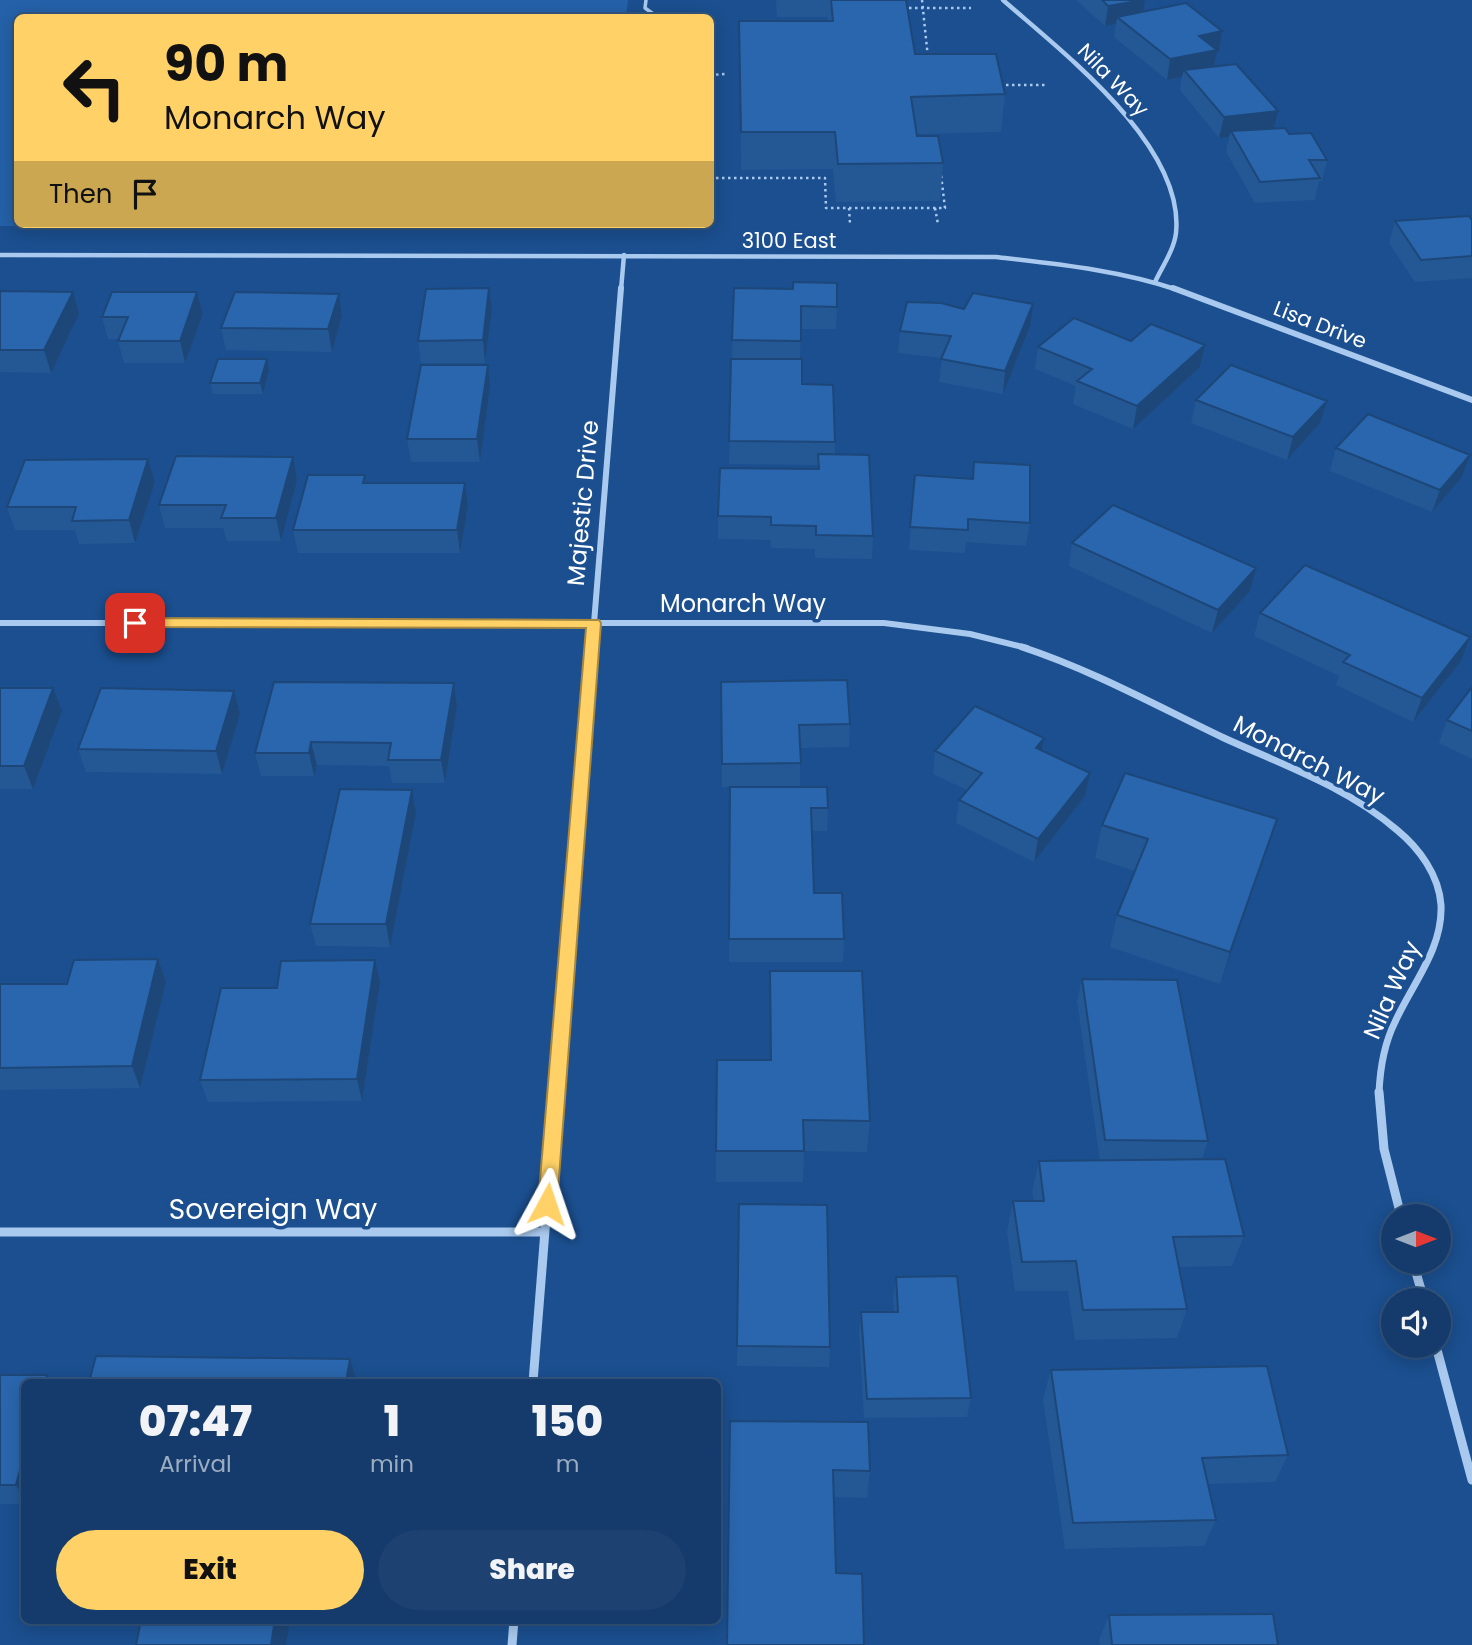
<!DOCTYPE html>
<html lang="en">
<head>
<meta charset="utf-8">
<style>
	body { margin:0; font-family:Poppins,sans-serif; background:#1d4271; color:#f1f3f6; height:100vh; display:flex; flex-direction:column; font-size:26px; white-space:nowrap }
	* { box-sizing:border-box; margin:0 }
	p { font-size:23px; color:#9dadc1 }
	.icon { flex:none; width:38px; height:38px; fill:none; stroke:currentColor; stroke-width:2; stroke-linecap:round; stroke-linejoin:round }
	.map { position:relative; flex:1; overflow:hidden }
	.details { position:absolute; left:21px; top:1379px; width:700px; height:245px; display:flex; flex-direction:column; background:#143b6b; border-radius:10px; box-shadow:0 4px 18px #0003,0 0 0 2px #33557e }
	.details>* { flex:none }
	.hud { position:absolute; left:14px; top:14px; width:700px; height:214px; border-radius:10px; box-shadow:0 4px 18px #0003,0 0 0 2px #33557e; background:#ffd166; color:#111; overflow:hidden }
	.needle { width:46px; rotate:90deg }
	.tools { position:absolute; left:1381px; top:1204px; display:grid; gap:14px }
	.tools a { display:grid; place-items:center; width:70px; height:70px; border-radius:50%; background:#143b6b; box-shadow:0 4px 18px #0003,0 0 0 2px #33557e; font-size:35px }
	.pin { position:absolute; display:grid; place-items:center; width:60px; height:60px; color:#fff; margin:-30px; border-radius:14px; box-shadow:0 4px 10px #0006 }
	.me { position:absolute; width:77px; margin:-38px; rotate:5deg; stroke-linejoin:round; filter:drop-shadow(0 0 5px #0008) }
	.turn { display:flex; align-items:center; gap:24px; height:147px; padding:0 35px; font-size:32px }
	.turn .icon { width:91px; height:91px; stroke-width:2.5 }
	.turn b { display:block; font-size:49px; line-height:60px }
	.then { display:flex; align-items:center; height:66px; padding:0 35px; background:#0003; gap:14px; font-size:26px }
	.eta { display:flex; justify-content:space-evenly; align-items:center; height:119px; text-align:center }
	.eta b { font-size:42px; font-weight:800; line-height:49px }
	.button { display:flex; gap:14px; margin-top:auto; padding:14px 35px }
	.button a { flex:1; height:80px; border-radius:42px; background:#ffd166; color:#111; font-size:28px; font-weight:800; line-height:80px; text-align:center }
	.button a+a { background:#1d4271; color:#f1f3f6 }
	.map>svg:first-child { display:block }
	.green { fill:#2461a8 }
	.lines { fill:none; stroke-linecap:round; stroke-linejoin:round }
	.path { stroke:#a9c9ee; stroke-width:2.5; stroke-dasharray:2.5 3.5; stroke-linecap:butt }
	.lane { stroke:#a9c9ee; stroke-width:3.5 }
	.street-far3 { stroke:#a9c9ee; stroke-width:4.5 }
	.street-far2 { stroke:#a9c9ee; stroke-width:6 }
	.street-far1 { stroke:#a9c9ee; stroke-width:7 }
	.street { stroke:#a9c9ee; stroke-width:9 }
	.wall { fill:#245895 }
	.shaded-wall { fill:#1d4779 }
	.building { fill:#2a66ad; stroke:#1d4779; stroke-width:2 }
	.route { fill:#ffd166; stroke:#a68842; stroke-width:2 }
	.labels { text-anchor:middle; stroke-width:7; stroke-linejoin:round; paint-order:stroke }
	.far-street-label { font-size:21px; fill:#fff; stroke:#1b4f8f }
	.street-label { font-size:24px; fill:#fff; stroke:#1b4f8f }
	.near-street-label { font-size:28px; fill:#fff; stroke:#1b4f8f }
</style>
</head>
<body>
<div class="map">
<svg width="1472" height="1645" viewBox="0 0 1472 1645">
	<rect width="100%" height="100%" fill="#1b4f8f"/>
	<!-- green -->
	<path class="green" d="M0,0h628l-2,18h-608v206l589,2h-607z"/>
	<g class="lines">
		<!-- path -->
		<path class="path" d="M922,0l6,58
			M903,8h68
			M710,75l16,-1
			M1000,85h47
			M710,178h115l1,30h119l-4,-33
			M849,208l1,16
			M935,208l3,16"/>
		<!-- lane -->
		<path class="lane" d="M646,0l-1,8 14,10"/>
		<!-- street-far3 -->
		<path class="street-far3" d="M1003,0c59,52 182,145 173,233 -2,17 -14,34 -21,49
			M0,255l996,2c61,7 123,13 182,33
			M621,290l3,-35"/>
		<!-- street-far2 -->
		<path class="street-far2" d="M1173,288l299,112
			M0,623h884l86,11 57,14
			M592,648l29,-360"/>
		<!-- street-far1 -->
		<path class="street-far1" d="M1022,647c70,23 135,59 202,91 59,27 123,49 173,92 22,18 42,45 44,75 2,44 -29,79 -46,117 -11,22 -15,47 -16,71
			M556,1093l36,-446"/>
		<!-- street -->
		<path class="street" d="M1379,1092l5,57 17,67
			M0,1232h545
			M1413,1262l11,38
			M1436,1346l36,134
			M533,1382l23,-290
			M512,1645l2,-25"/>
	</g>
	<!-- wall -->
	<path class="wall" d="M776,0h130l9,54 90,40 -4,38 -85,2 1,2 26,27 -3,38 -104,1 -3,-33 -92,1 -2,-149h89v-4h-51z
		M1076,0h69l-2,12 79,19 -3,20 -2,1 -3,14 60,63 15,5 38,26 -5,21h-3l-4,19 -60,3 -29,-51 3,-15 -10,1 -39,-48 2,-13 -15,3 -53,-43 2,-13 -11,2z
		M1472,220v58l-57,4 -26,-39 6,-22z
		M489,288l3,22 -7,53h-64l-3,-22z
		M734,288l103,19 -1,22h-35l-1,30 2,25 33,58v12l38,82 -1,23 -57,-1v-9l-44,-1v-8l-53,-1v-23l100,-47v-4l-89,-1z
		M0,291l79,23 -28,59 -51,-1z
		M197,292l6,22 -18,49h-61l-6,-22 1,-2h-11l-6,-22z
		M339,294l3,22 -10,36 -106,-2 -5,-22z
		M964,309l66,17 -27,68 -64,-12 3,-24 -44,-5 2,-22z
		M1131,341l74,4 -5,22 -67,62 -60,-25 3,-18 -41,-17 3,-22z
		M267,359l2,11 -6,24h-50l-3,-11z
		M488,365l2,22 -10,75h-69l-4,-23z
		M1196,400l124,23 -33,37 -96,-37z
		M1336,448l134,7 -8,22 -30,35 -102,-41z
		M293,457l4,23 -16,61h-54l-4,-13h-58l-6,-23z
		M148,459l7,23 -20,61 -56,1 -4,-14h-60l-8,-23z
		M974,462l56,61 -4,23 -60,-4 -1,11 -56,-3 6,-75 57,4z
		M367,483h98l3,23 -8,47h-162l-5,-23z
		M1072,543l178,48 -38,42 -143,-67z
		M1260,613l210,24 -9,24 -48,61 -77,-37 3,-9 -85,-40z
		M721,682l129,42 -1,23 -49,1v38l-44,1 72,21 -1,23h-15l2,62 30,46 -1,23h-114l1,-175h-8z
		M454,683l3,23 -12,77h-53l-3,-17 -72,-1 -3,11h-53l-6,-23z
		M1472,687v72l-33,-16 8,-23z
		M0,688l62,23 -29,78h-33z
		M234,691l6,23 -18,60 -136,-2 -8,-23z
		M1041,750l44,46 -51,66 -78,-39 3,-23 8,-10 -34,-16 2,-23z
		M412,790l4,23 -26,134 -74,-1 -6,-22z
		M1102,825l164,27 -46,132 -110,-37 7,-32 18,-44 -40,-13z
		M158,959l8,23 -26,106 -140,2v-106h67z
		M770,971l100,150 -3,31 -63,-1 -1,31h-87v-31l54,-91z
		M1082,979l126,162 -6,18 42,77 -12,30 -53,1 8,42 -10,29 -102,2 -7,-49h-53l-8,-59 6,-31h21l-2,-9 7,-31 61,-1 -23,-159z
		M380,983l-18,118 -154,1 -8,-22 77,-92z
		M739,1204l91,143 -1,20 -92,-1z
		M896,1277l75,121 -4,19 -103,1 -5,-85 2,-21h33l-1,-14z
		M1051,1370l237,85 -13,27 -67,2 8,36 -12,26 -139,3 -22,-150z
		M0,1375l24,7v122h-24z
		M730,1421l140,50 -3,27 -33,-1 2,76 28,72z
		M1109,1615l169,30h-178l-1,-5z"/>
	<!-- shaded-wall -->
	<path class="shaded-wall" d="M1145,0l-3,20 -25,-3 -1,7 -11,2 3,-20z
		M1222,31l-3,20 -2,1 -4,18h-29l-2,7 -15,3 3,-21 29,-23z
		M1278,111l-5,21 -42,-1 -2,6 -10,1 5,-21z
		M489,288l3,22 -7,53 -2,-23z
		M73,292l6,22 -28,59 -7,-23z
		M197,292l6,22 -18,49 -5,-22z
		M339,294l3,22 -10,36 -4,-23z
		M1033,304l-3,22 -27,68 2,-23z
		M1205,345l-5,22 -67,62 4,-23z
		M267,359l2,11 -6,24 -3,-11z
		M488,365l2,22 -10,75 -3,-23z
		M1327,401l-7,22 -33,37 6,-23z
		M1470,455l-8,22 -30,35 8,-22z
		M293,457l4,23 -16,61 -5,-23z
		M148,459l7,23 -20,61 -6,-23z
		M465,483l3,23 -8,47 -3,-23z
		M1256,568l-6,23 -38,42 6,-23z
		M1470,637l-9,24 -48,61 9,-24z
		M454,683l3,23 -12,77 -4,-23z
		M53,688l9,23 -29,78 -9,-23z
		M234,691l6,23 -18,60 -6,-23z
		M1044,738l-4,23 -4,-13z
		M311,742l6,23 -3,11 -5,-23z
		M1090,773l-5,23 -51,66 4,-23z
		M412,790l4,23 -26,134 -4,-23z
		M1277,819l-11,33 -46,132 10,-32z
		M158,959l8,23 -26,106 -8,-22z
		M375,960l5,23 -18,118 -5,-22z
		M350,1359l7,23h-11z
		M47,1375l4,7h-6z
		M24,1454v44l-8,-13z
		M275,1620h15l-4,25h-15z"/>
	<!-- building -->
	<path class="building" d="M831,0h75l9,54h81l9,40 -94,3 6,39h21l5,27 -105,1 -3,-32h-94l-2,-111h94z
		M1102,0h42l-36,6z
		M1186,3l36,28 -23,5 18,14 -47,9 -53,-42z
		M1236,64l42,47 -54,6 -40,-47z
		M1285,128l4,6 22,-1 16,27h-18l11,18 -60,4 -29,-51z
		M1469,216l3,4v36l-51,4 -26,-39z
		M793,282l44,1v24l-36,-1v35l-69,-1 2,-52 59,1z
		M489,288l-6,52 -65,1 8,-52z
		M0,291l73,1 -29,58h-44z
		M112,292h85l-17,49h-62l10,-24h-26z
		M235,292l104,2 -11,35 -107,-1z
		M973,293l60,11 -28,67 -64,-12 10,-23 -51,-5 7,-29 34,1 23,6z
		M1074,318l57,23 20,-17 54,21 -68,61 -60,-25 15,-12 -54,-22z
		M218,359h49l-7,24h-50z
		M731,359h71v25l31,1 2,57 -106,-1z
		M421,365h67l-11,74h-70z
		M1231,365l96,36 -34,36 -97,-37z
		M1368,414l102,41 -30,35 -104,-42z
		M818,454l51,1 4,81 -57,-1v-9l-45,-1v-8l-53,-1 2,-48 99,1z
		M176,456l117,1 -17,61h-55l5,-13h-67z
		M148,459l-19,61 -57,1 4,-14h-69l18,-47z
		M974,462l56,3v58l-62,-4v11l-58,-3 5,-52 58,4z
		M308,475h57l-2,8h102l-8,47h-164z
		M1113,505l143,63 -38,42 -146,-67z
		M1305,565l165,72 -48,61 -79,-36 7,-7 -90,-42z
		M847,680l3,44 -51,1 2,38 -79,1 -1,-82z
		M274,682l180,1 -13,77h-53l3,-17 -80,-1 -2,11h-54z
		M1472,687v44l-25,-11z
		M0,688h53l-29,78h-24z
		M101,688l133,3 -18,60 -138,-2z
		M975,706l69,32 -8,10 54,25 -52,66 -79,-39 23,-27 -47,-22z
		M1125,773l152,46 -47,133 -113,-37 31,-76 -46,-14z
		M730,787h97l1,21h-17l3,85h28l2,46h-115z
		M340,789l72,1 -26,134h-76z
		M158,959l-26,107 -132,2v-84h67l7,-24z
		M375,960l-18,119 -157,1 21,-92h56l4,-27z
		M770,971h92l8,150 -67,-1 1,31h-88l1,-91h54z
		M1082,979l95,1 31,161 -103,-1z
		M1225,1159l19,77 -71,1 14,72 -104,1 -7,-49 -54,1 -9,-61h31l-5,-40z
		M739,1204l88,1 3,142 -93,-1z
		M957,1276l14,122 -104,1 -6,-87h37l-2,-35z
		M96,1356l254,3 -4,23h-257z
		M1267,1366l21,89 -86,3 14,62 -143,3 -22,-153z
		M0,1375h47l-2,7h-21v72l-8,31h-16z
		M730,1421l138,1 2,49 -37,-1 3,103 26,1 2,71h-137z
		M1273,1614l5,31h-166l-3,-30z
		M141,1620h134l-4,25h-135z"/>
	<!-- route -->
	<path class="route" d="M135,618l464,2 2,3 -44,581 -3,6 -7,2 -6,-2 -3,-6 48,-576 -456,-1 -2,-4 2,-3z"/>
	<g class="labels">
		<!-- far-street labels -->
		<g class="far-street-label">
			<text transform="translate(1113 80) rotate(46)" y="7">Nila Way</text>
			<text x="789" y="248">3100 East</text>
			<text transform="translate(1320 325) rotate(21)" y="7">Lisa Drive</text>
		</g>
		<!-- street labels -->
		<g class="street-label">
			<text transform="translate(583 503) rotate(-85)" y="8">Majestic Drive</text>
			<text x="743" y="612">Monarch Way</text>
			<text transform="translate(1309 760) rotate(27)" y="8">Monarch Way</text>
			<text transform="translate(1392 990) rotate(-66)" y="8">Nila Way</text>
		</g>
		<!-- near-street labels -->
		<g class="near-street-label">
			<text x="273" y="1219">Sovereign Way</text>
		</g>
	</g>
</svg>
<div class="tools">
<a><svg class="needle" viewBox="-14 -14 28 28"><path d="M0-13l5 13h-10z" fill="#e53935"/><path d="M0 13l5-13h-10z" fill="#9dadc1"/></svg></a>
<a><svg class="icon" aria-label="sound" viewBox="0 0 24 24"><path d="M4 9h4l5-4v14l-5-4H4zM17 9q2 3 0 6"/></svg></a>
</div>
<div class="pin" style="left:135px;top:623px;background:#d93025"><svg class="icon" aria-label="arrive" viewBox="0 0 24 24"><path d="M6 21V4h12l-3 4 3 4H6"/></svg></div>
<svg class="me" style="left:547px;top:1204px" viewBox="-20 -20 40 40"><path d="M0-17L14 15 0 8-14 15z" fill="#ffd166" stroke="#fff" stroke-width="4"/></svg>
<div class="hud">
<div class="turn"><svg class="icon" aria-label="left" viewBox="0 0 24 24"><path d="M17 20v-9H6M10 6l-5 5 5 5"/></svg><div><b>90 m</b>Monarch Way</div></div>
<div class="then">Then<svg class="icon" aria-label="arrive" viewBox="0 0 24 24"><path d="M6 21V4h12l-3 4 3 4H6"/></svg></div>
</div>
<section class="details">
<div class="eta">
<div><b>07:47</b><p>Arrival</p></div>
<div><b>1</b><p>min</p></div>
<div><b>150</b><p>m</p></div>
</div>
<div class="button"><a>Exit</a><a>Share</a></div>
</section>
</div>
</body>
</html>
